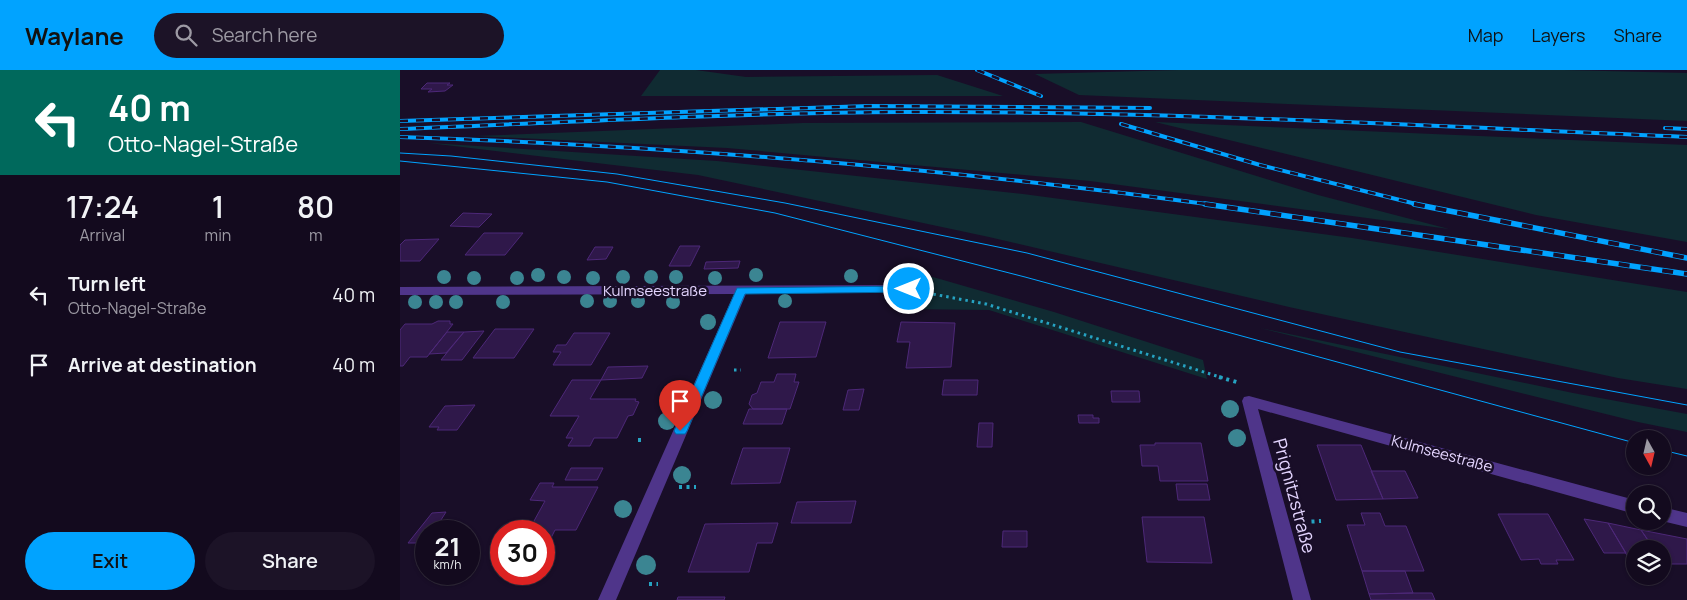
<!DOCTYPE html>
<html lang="en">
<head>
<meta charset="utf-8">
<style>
	body { margin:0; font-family:Manrope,sans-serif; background:#1c1327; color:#f1f3f6; height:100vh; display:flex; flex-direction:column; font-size:19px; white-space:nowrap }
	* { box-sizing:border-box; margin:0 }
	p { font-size:16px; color:#9d9aa4 }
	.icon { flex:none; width:28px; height:28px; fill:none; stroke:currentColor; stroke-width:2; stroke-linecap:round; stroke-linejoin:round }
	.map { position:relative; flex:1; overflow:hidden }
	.details { display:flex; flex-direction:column; background:#130a1e; width:400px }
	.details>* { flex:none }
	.banner { background:#00695c; color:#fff; overflow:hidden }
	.needle { width:32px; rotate:172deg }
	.fabs { position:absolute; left:1226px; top:360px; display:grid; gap:10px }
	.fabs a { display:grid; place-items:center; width:45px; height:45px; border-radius:50%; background:#130a1e; box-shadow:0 1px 4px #0004,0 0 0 1px #322b3c; font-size:25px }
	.speed { position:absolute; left:15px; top:450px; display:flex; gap:10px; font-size:25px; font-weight:700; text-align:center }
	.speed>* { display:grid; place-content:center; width:65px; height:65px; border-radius:50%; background:#130a1e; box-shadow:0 1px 4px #0004,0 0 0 1px #322b3c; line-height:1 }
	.speed small { font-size:12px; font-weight:400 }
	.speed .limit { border:8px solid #d22; background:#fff; color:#111 }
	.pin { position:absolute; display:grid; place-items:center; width:42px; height:42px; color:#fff; margin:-51px -21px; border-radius:50% 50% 50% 0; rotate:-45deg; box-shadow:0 0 5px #0007 }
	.pin .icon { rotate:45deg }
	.me { position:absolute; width:55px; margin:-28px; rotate:270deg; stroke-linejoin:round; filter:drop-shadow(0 0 4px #0008) }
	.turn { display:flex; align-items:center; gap:18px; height:105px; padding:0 25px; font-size:22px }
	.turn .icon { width:65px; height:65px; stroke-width:2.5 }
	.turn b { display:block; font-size:35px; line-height:42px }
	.eta { display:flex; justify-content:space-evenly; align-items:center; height:85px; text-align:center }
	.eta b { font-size:30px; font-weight:600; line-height:35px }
	.primary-button { display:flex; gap:10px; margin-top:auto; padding:10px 25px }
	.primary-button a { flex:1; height:58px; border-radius:30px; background:#01a3ff; color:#111; font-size:20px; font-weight:600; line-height:58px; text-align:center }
	.primary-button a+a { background:#1c1327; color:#f1f3f6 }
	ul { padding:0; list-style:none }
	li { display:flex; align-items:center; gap:15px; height:70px; padding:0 25px }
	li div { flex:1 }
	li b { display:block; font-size:19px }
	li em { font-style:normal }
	header { display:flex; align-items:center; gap:30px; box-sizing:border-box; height:70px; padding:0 25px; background:#01a3ff; color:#111 }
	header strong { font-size:24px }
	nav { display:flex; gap:28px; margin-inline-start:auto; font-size:18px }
	.search { width:350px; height:45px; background:#1c1327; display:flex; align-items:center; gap:12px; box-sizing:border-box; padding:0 18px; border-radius:28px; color:#9d9aa4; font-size:19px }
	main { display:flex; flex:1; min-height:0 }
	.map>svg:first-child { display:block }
	.green { fill:#102b32 }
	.building { fill:#2f184a; stroke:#4d2878 }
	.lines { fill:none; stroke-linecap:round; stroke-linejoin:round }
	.path-far1 { stroke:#26a3c2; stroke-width:3; stroke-dasharray:2.5 4; stroke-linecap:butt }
	.path { stroke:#26a3c2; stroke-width:4; stroke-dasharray:3 4.5; stroke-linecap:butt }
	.minor { fill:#4f358a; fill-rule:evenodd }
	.tram { stroke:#01a3ff; stroke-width:1 }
	.rail-far1-casing { stroke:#01a3ff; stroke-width:4 }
	.rail-casing { stroke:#01a3ff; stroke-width:5.5 }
	.rail-far1 { stroke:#190e28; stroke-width:2.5; stroke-dasharray:8; stroke-linecap:butt }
	.rail { stroke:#190e28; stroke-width:4; stroke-dasharray:11; stroke-linecap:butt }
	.tree { fill:#3b8592 }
	.route { fill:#01a3ff; stroke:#016aa6 }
	.labels { text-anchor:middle; stroke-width:5; stroke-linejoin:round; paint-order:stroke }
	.street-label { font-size:15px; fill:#e4d5ff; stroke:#190e28 }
	.near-street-label { font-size:18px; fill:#e4d5ff; stroke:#190e28 }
</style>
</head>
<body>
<header>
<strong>Waylane</strong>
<div class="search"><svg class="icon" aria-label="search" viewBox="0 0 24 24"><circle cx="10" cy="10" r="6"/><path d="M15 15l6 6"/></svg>Search here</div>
<nav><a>Map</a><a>Layers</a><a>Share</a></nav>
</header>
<main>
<section class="details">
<div class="banner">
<div class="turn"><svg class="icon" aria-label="left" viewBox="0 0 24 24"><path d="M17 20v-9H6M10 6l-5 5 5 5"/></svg><div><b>40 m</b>Otto-Nagel-Straße</div></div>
</div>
<div class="eta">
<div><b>17:24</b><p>Arrival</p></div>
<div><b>1</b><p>min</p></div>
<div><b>80</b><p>m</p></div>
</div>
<ul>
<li><svg class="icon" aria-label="left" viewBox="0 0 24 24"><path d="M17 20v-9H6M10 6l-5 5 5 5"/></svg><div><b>Turn left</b><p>Otto-Nagel-Straße</p></div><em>40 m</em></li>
<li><svg class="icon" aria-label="arrive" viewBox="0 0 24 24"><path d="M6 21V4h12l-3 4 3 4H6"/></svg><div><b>Arrive at destination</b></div><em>40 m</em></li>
</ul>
<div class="primary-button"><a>Exit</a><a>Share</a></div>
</section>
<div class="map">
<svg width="1287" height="530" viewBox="0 0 1287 530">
	<rect width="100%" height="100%" fill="#190e28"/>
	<!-- green -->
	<path class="green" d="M260,0h36l50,7 191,-2 66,21h-362z
		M778,0h387l122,3v48l-608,-26 -44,-21z
		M681,52l237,73 131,34 -359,-48 -363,-33 -251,-12 327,-13z
		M755,52l532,23v97l-151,-27z
		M29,73l288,18 306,33 329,44 335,54v97l-69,-11 -329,-71 -300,-70 -291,-62z
		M505,199l149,43 149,48 4,19 -218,-69 -88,-1z
		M860,258l313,65 114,21v18l-49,-10z"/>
	<!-- building -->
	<path class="building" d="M27,13h23l-3,2h6l-8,6 -17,1 4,-3h-11z
		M63,143l29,1 -13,13 -29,-1z
		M84,163h39l-18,22h-40z
		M39,169l-19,22h-20v-16l5,-5z
		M280,176h20l-10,20h-21z
		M195,177h18l-7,12 -19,1z
		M340,191l-2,7 -34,1 2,-7z
		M38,251h12v3h3l-26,33h-17l-7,9h-3v-36l5,-6h27z
		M380,252h46l-10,35 -48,1z
		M501,252l54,1 -4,44 -45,1 4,-26h-13z
		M95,259h39l-20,29h-41z
		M84,261l-22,29h-21l23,-28z
		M47,262h17l-18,21 -17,1z
		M174,263h36l-19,32h-38l8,-13h-8l4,-7h9z
		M248,296l-6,12 -41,2 7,-13z
		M377,304h19l-2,8h5l-9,27h-37l-4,-5 3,-9 5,-2 4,-11h13z
		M172,310h29l-11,19h46l-1,2 4,1 -6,13 -5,1 -11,22h-23l-4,8h-22l5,-8h-7l13,-22h-29z
		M544,310h34l-1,15h-35z
		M464,319l-5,21h-16l5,-20z
		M711,321h28l1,11h-28z
		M75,335l-18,25h-20l2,-3h-10l16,-21z
		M349,339h38l-5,15h-39z
		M678,345h15v3h6v5h-20z
		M579,353h14l-1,24h-15z
		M755,373h46l7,38h-48l-2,-15h-16l-2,-21h15z
		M917,375h44l22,54 -47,1z
		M343,378h47l-10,35 -49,1z
		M171,398h32l-6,12h-32z
		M971,401h34l13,27 -35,1z
		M140,413h14l-2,4h46l-22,43h-21l-4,8h-7v-7l-15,-1 16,-29 -15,-1z
		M776,414h31l3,16h-32z
		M456,431l-5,22h-60l6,-21z
		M46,442l-12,19h-8v12h-18l24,-30z
		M961,443h19l5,13h21l18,45h-62l-15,-46h18z
		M1098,444h50l26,46h-18l2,4h-17l-2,-5 -18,1z
		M742,447h62l8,46 -65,-1z
		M1184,449l24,4 18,30h-22z
		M378,453l-6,20h-15l-8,29h-61l17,-48z
		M1208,453l33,7 13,19h-19v15h-3z
		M1241,460l46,9v25h-23l-2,-15h-8z
		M603,461h24v16h-25z
		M962,501h43l8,22 -44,1z
		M1013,523h19l3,7h-64l-2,-6z
		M278,527h47l-1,3h-47z"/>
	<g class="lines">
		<!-- path-far1 -->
		<path class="path-far1" d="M527,223l59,11 237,74
			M334,300h7"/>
		<!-- path -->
		<path class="path" d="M819,307l21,6
			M238,370h5
			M279,417h17
			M904,452l17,-1
			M249,514h9"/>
		<!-- minor -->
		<path class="minor" d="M509,215l6,4 -2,3 -167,2 -130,306h-18l136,-306 -334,1v-8z
			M849,326l386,104v14l-377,-105 53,191h-18l-51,-199 2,-4z
			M1262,437l25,6v14l-25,-6z"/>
		<!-- tram -->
		<path class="tram" d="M0,83l51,3 166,18 168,29 242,50 373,99 287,53
			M0,91l207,21 168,31 250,64 610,166
			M1262,380l25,6"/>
		<defs>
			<path id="rail-far1" d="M577,0l64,26
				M0,51l469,-15 281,2
				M721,54l139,41 160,40
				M1265,58l22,1
				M0,59c168,-7 336,-16 504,-17 261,-1 522,14 783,25
				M0,67c272,9 544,31 814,68"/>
			<path id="rail" d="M805,134l482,70
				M1014,134l273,54"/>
		</defs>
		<!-- rail-far1 casing -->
		<use href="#rail-far1" class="rail-far1-casing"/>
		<!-- rail casing -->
		<use href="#rail" class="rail-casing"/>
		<!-- rail-far1 -->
		<use href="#rail-far1" class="rail-far1"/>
		<!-- rail -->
		<use href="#rail" class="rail"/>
	</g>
	<!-- trees -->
	<g class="tree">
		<circle cx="138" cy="205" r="7"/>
		<circle cx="356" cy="205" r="7"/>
		<circle cx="451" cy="206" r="7"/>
		<circle cx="44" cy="207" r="7"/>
		<circle cx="164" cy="207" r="7"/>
		<circle cx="223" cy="207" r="7"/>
		<circle cx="251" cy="207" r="7"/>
		<circle cx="276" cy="207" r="7"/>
		<circle cx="74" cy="208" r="7"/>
		<circle cx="117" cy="208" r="7"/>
		<circle cx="193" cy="208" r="7"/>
		<circle cx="315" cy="208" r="7"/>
		<circle cx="187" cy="231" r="7"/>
		<circle cx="210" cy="231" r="7"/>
		<circle cx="238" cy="231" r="7"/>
		<circle cx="385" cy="231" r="7"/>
		<circle cx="15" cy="232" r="7"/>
		<circle cx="36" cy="232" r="7"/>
		<circle cx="56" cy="232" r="7"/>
		<circle cx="103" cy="232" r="7"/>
		<circle cx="273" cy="232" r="7"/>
		<circle cx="308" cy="252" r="8"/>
		<circle cx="313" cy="330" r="9"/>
		<circle cx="830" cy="339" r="9"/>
		<circle cx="267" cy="351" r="9"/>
		<circle cx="837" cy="368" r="9"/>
		<circle cx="282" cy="405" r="9"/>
		<circle cx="223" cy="439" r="9"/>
		<circle cx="246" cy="495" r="10"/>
	</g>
	<!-- route -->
	<path class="route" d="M509,216l4,1v5l-168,2 -58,137 -2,3h-9l-2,-3 63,-143z"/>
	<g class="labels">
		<!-- street labels -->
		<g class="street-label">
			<text x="255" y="226">Kulmseestraße</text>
			<text transform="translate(1042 384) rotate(15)" y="5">Kulmseestraße</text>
		</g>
		<!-- near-street labels -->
		<g class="near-street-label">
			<text transform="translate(894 426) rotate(75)" y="6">Prignitzstraße</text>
		</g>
	</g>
</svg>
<div class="fabs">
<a><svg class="needle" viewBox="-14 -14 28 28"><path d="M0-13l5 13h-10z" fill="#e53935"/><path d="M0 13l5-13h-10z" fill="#9d9aa4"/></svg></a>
<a><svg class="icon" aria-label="search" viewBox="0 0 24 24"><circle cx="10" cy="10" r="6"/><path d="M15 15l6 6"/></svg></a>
<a><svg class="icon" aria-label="layers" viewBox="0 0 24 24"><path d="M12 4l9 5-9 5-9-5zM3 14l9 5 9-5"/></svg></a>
</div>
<div class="speed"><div>21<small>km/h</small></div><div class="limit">30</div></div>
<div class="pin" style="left:280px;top:361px;background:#d93025"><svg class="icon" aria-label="arrive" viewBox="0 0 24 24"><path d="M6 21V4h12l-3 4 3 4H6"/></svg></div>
<svg class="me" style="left:509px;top:219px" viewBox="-20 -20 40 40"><circle r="17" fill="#01a3ff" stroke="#fff" stroke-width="3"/><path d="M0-11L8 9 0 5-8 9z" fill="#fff"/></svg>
</div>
</main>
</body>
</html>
